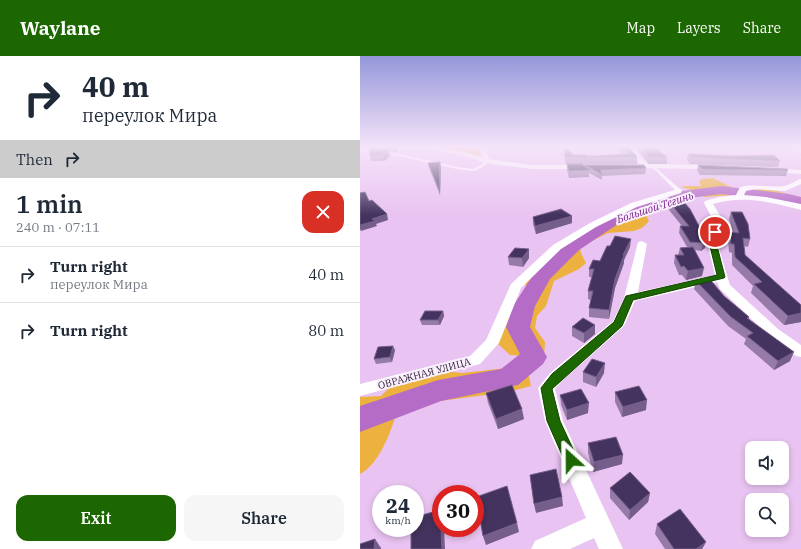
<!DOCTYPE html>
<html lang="en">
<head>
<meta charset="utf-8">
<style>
	body { margin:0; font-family:"IBM Plex Serif",serif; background:#f6f6f7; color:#1f2937; height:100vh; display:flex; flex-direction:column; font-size:15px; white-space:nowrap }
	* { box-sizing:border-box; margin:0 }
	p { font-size:13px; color:#747a83 }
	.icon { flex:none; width:22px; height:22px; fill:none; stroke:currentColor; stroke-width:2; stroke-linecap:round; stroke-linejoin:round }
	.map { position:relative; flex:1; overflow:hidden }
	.details { display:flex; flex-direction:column; background:#fff; width:360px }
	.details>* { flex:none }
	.guide { background:#fff; color:#1f2937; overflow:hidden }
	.buttons { position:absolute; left:385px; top:385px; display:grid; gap:8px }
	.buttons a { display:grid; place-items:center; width:44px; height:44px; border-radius:8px; background:#fff; box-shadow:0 2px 6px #0003; font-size:20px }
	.speed { position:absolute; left:12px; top:429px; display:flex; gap:8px; font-size:20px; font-weight:700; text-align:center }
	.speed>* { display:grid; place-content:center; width:52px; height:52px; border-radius:50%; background:#fff; box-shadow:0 2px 6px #0003; line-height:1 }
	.speed small { font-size:10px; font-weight:400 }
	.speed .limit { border:6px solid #d22; background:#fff; color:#111 }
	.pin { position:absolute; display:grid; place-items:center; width:34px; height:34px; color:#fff; margin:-17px; border:2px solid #fff; border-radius:50%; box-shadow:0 1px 4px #0007 }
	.me { position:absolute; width:44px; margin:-22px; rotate:336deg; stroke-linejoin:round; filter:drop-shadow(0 0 3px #0008) }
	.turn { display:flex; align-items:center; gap:14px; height:84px; padding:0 16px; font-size:18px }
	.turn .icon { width:52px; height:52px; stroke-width:2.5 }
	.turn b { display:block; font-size:28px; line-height:34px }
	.then { display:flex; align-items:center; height:38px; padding:0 16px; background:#0003; gap:8px; font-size:15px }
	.round { display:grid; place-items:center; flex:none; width:42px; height:42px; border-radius:12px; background:#f6f6f7 }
	.summary { display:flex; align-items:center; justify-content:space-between; height:68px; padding:0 16px }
	h1 { font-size:24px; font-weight:600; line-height:30px }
	.cta { display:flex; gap:8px; margin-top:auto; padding:8px 16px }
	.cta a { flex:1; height:46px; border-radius:12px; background:#1c6702; color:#fff; font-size:16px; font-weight:600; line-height:46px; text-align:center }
	.cta a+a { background:#f6f6f7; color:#1f2937 }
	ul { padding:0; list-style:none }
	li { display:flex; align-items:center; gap:12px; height:56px; padding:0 16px; border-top:1px solid #e0e1e3 }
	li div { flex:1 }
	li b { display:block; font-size:15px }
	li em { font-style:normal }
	header { display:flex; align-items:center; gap:24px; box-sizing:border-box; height:56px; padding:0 20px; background:#1c6702; color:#fff }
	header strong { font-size:19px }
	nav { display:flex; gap:22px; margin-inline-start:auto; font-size:14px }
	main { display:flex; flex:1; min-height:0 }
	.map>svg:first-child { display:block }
	.green { fill:#ecb13e }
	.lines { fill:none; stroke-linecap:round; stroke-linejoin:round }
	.river { fill:#b56cc6; fill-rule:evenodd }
	.lane { fill:#fff; fill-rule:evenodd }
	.street { fill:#fff; fill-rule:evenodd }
	.wall { fill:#967ba8 }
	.shaded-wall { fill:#755e8a }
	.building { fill:#43335e; stroke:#755e8a }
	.route { fill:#1c6702; stroke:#124301 }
	.labels { text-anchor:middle; stroke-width:4; stroke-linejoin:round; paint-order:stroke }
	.street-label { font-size:10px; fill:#291b2d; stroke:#faeffd }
	.water-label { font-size:11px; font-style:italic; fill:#7c208e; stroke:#faeffd }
</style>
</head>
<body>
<header>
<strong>Waylane</strong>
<nav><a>Map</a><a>Layers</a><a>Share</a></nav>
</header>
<main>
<section class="details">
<div class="guide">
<div class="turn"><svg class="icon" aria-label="right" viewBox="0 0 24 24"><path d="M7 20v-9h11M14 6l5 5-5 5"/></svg><div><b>40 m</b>переулок Мира</div></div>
<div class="then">Then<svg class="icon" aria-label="right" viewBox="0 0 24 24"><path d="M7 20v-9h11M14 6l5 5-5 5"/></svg></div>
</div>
<div class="summary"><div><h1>1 min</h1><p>240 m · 07:11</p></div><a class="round" style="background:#d93025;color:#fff"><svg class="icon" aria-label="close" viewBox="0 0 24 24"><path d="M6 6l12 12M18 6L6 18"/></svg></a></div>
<ul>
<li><svg class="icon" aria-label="right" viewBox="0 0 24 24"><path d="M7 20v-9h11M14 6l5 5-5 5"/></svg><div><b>Turn right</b><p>переулок Мира</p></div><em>40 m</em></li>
<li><svg class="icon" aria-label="right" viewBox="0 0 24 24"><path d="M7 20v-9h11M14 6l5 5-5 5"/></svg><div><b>Turn right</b></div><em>80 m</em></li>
</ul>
<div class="cta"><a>Exit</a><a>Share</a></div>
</section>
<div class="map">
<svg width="441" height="493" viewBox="0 0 441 493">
	<rect width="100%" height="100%" fill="#e9c3f1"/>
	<!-- green -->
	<path class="green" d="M66,90h53l2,12 -28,-8z
		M353,122l24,12 -3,5 -29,2 -3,-2 3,-2 -18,-4 -6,-3h20l-2,-5 3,-2z
		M399,133l18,2 24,7v6l-35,-7 -15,-5z
		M319,136l4,2 -7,3 2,4 -26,9 -6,5 3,6 -7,7 -8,3 -26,2 -25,12 -3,-8 3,-4 55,-28z
		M206,191h14l1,6 5,10 -7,6 -25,12 -8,25 -9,10 -2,12 10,14 -1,15 -34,-2 -13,-12 9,-27 23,-27 -4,-6 12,-11 21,-23z
		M147,312l21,3 3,15 -23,6 -68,9 -45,17c-6,18 -17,47 -35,56v-77l21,-1 15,-15 40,-11 26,3z"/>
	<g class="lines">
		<!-- river -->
		<path class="river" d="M361,130l68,8 12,3v8l-12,-3 -68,-8 -32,4 -65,22 -45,30 -29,29 -15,27 -5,21 17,30 -4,7 -25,21 -77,16 -81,31v-26l78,-26 63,-11 19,-15 -14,-27 7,-21 22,-34 32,-30 45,-28 70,-23z"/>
		<!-- lane -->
		<path class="lane" d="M0,93l39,5 58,13 16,2 8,-4 4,-5 3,1 -5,6 -9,4 -17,-2 -58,-13 -39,-5z
			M294,110l27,24v2h-4l-25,-25z"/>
		<!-- street -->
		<path class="street" d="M28,90c34,0 61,0 94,11l-3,-11h6l4,13 43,6h53l4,2 -4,2h-53l-46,-6 -22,-7 -30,-6 -43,-2z
			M265,90h7l15,18 68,1 4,2 -4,2 -86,-1 -4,-2 1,-2h14z
			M430,90h8l3,2v5z
			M408,112l33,2v4l-30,-2h-3z
			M441,123v5l-16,7 -30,-2 -9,2 -2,4 22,2 35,7v6c-29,-8 -58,-15 -88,-6l11,18 -7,20 13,43 48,44 23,16v12l-5,-1 -28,-21 -48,-46 -3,-7 -82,19 -11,25 -62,55 -7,8 8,32 60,128h-24l-5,-11 -24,11h-39l4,-8 51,-23 -41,-97 -7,-33 12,-15 63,-52 11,-23 14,-56 4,-1 5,3 -9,48 77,-17 -8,-33 7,-20 -10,-19 1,-2 14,-4 17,-2 4,-8c16,-4 28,1 43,-1 6,0 12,-6 18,-7z
			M318,133h3l1,2 -1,2 -44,14 -41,20 -35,22 -40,39 -22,55 -19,21 -120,32v-12l110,-28 16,-16 25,-56 42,-39 37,-22 41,-20z"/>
	</g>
	<!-- wall -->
	<path class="wall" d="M11,90h26l1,4 -2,2 -7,-1 1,5 -6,5h-13l-1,-6 2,-7z
		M204,90l9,9 14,1h10l25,-1 -8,-7v-2h14l9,11v7h-71l-1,-3z
		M274,90h19l14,11v7h-18z
		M328,98l92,7 -2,6 -88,-3 -3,-4z
		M68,107l13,4 -1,28 -11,-27z
		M207,108l17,2v-1l62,3 -1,6 -43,2v4l-13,-7v4l-20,1 -2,-8z
		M338,109l90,5 -2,6 -86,-1 -3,-5z
		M324,146l21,46 -4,3 -6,-1 7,26 -16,4 -4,-5h-3l-5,-12 1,-8h3l2,-7 7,-1 -8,-14 1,-7h2l-13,-16 1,-7z
		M371,156l19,27 -2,8 -4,-1 1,9 56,50v17l-17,3 -33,-32 2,-7 -21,-21v-12l-3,-1 -1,-12 2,-8h3l-4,-13z
		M212,160v7l-36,11 -3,-10v-7z
		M270,191l-6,13v3l-9,25 -6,31 -20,-2v-9l2,-8 -3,-1v-8l4,-14h-3v-8z
		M169,193v9l-6,9 -14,-2 -1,-8z
		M336,225l28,15 25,21v2l41,42 -16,9 -30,-26 2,-5 -18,-13 -34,-37z
		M83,255l1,5 -4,9h-18l-2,-5z
		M235,269v9l-11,9 -12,-7v-9z
		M35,294l-3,12 -16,2 -2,-5z
		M223,316l21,1 -8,14 -13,-5z
		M255,336l31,18 -24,7 -7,-15z
		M126,337l38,26 -26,10 -10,-26z
		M200,339l28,18 -21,7 -6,-15z
		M228,387l34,21 -29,8 -5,-19z
		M250,432l40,5 -2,9 -19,18 -19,-22z
		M297,468l49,18 -4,7h-37l-10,-15z"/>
	<!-- shaded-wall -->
	<path class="shaded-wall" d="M34,90h3l1,4 -2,2z
		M29,94l1,6 -6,5 -2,-6z
		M80,106l1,5 -1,28 -1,-6z
		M27,158l1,6 -12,4 1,2 -16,5 -1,-2v-4l12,-6z
		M212,160v7l-36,11 -1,-8z
		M271,183l-1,8 -6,13v3l-9,25 -6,31v-9l6,-31 8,-24z
		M347,185l-2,7 -4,3 2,-8z
		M169,193v9l-6,9 -1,-9z
		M344,212l-2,8 -16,4 2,-9z
		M83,255l1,5 -4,9 -2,-5z
		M441,257v9l-17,3 4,-9z
		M235,269v9l-11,9v-10z
		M33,290l2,4 -3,12 -2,-5z
		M434,296l-4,9 -16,9 4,-9z
		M245,307l-1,10 -8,14v-10z
		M287,344l-1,10 -24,7 1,-10z
		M229,347l-1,10 -21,7v-10z
		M162,353l2,10 -26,10 -2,-10z
		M263,399l-1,9 -29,8 1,-10z
		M290,437l-2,9 -19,18 1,-10z
		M202,441l1,9 -27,7 -2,-9z
		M80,454l1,2v16h3l1,21h-3z
		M157,467l2,9 -33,13 -3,-9z
		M15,483l6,9v1h-7z
		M346,486l-4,7h-6z"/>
	<!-- building -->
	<path class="building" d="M204,90h1l8,9h12l2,1h10l32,-2 -11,-8h10l9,11h-71l-1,-2z
		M279,90h14l14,11h-18z
		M10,92l19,2 -7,5h-12z
		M328,98l43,2 43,-1 6,6 -89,-4z
		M80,106l-1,27 -11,-26z
		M207,108h15l8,6 -21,1z
		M224,109h60l2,3 -46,2 2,4z
		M338,109l88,4 2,1 -86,-1z
		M5,136l4,9 3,-1 15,14 -15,5 3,2 -15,4v-32z
		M324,146l6,7 17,32 -4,2 -13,-1 -10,-16h9l-19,-23z
		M201,153l11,7 -37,10 -2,-9z
		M371,156h11l6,12 2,15 -7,-1 2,17 56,50v8l-13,3 -34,-32 8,-2 -27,-25 -1,-13h-3l-1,-12 9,1z
		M255,180l16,3 -8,16h1l-9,24 -6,31 -20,-2 4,-17h-5l6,-22h-5l4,-9 7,1 7,-15h3z
		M333,191l11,21 -16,3 -4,-5 -3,1 -6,-12h9l-4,-7z
		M155,192l14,1 -7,9 -14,-1z
		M349,222l15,18 25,21 -2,1 47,34 -16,9 -31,-25 6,-3 -22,-16 -35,-36z
		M65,255h18l-5,9h-18z
		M223,262l12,7 -11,8 -12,-6z
		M33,290l-3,11 -16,2 4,-12z
		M232,303l13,4 -9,14 -13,-5z
		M152,329l10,24 -26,10 -10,-26z
		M279,330l8,14 -24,7 -8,-15z
		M221,333l8,14 -22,7 -7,-15z
		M256,381l7,18 -29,7 -6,-19z
		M196,413l6,28 -28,7 -4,-29z
		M270,416l20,21 -20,17 -20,-22z
		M147,430l10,37 -34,13 -7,-39z
		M320,453l26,33 -10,7h-22l-17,-25z
		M80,454l2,39h-31v-21h4v-11z
		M15,483l-1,10h-14v-5z"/>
	<!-- sky -->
	<linearGradient id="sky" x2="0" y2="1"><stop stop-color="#9397da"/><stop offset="0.57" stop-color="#f5e4f9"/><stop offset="1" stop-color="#f5e4f9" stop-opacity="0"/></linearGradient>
	<rect width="441" height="159" fill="url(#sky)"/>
	<!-- route -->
	<path class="route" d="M353,174l6,2 -3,10 9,35 -1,1 -91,22 -11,26 -70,63 8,32 18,39 -2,4 -5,2 -5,-2 -19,-43 -6,-33 11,-14 62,-52 12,-26 91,-21 -8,-33z"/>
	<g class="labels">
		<!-- street labels -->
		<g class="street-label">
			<text transform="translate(64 317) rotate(-15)" y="4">ОВРАЖНАЯ УЛИЦА</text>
		</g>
		<!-- water labels -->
		<g class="water-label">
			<text transform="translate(295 151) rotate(-18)" y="4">Большой Тегинь</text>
		</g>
	</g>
</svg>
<div class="buttons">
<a><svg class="icon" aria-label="sound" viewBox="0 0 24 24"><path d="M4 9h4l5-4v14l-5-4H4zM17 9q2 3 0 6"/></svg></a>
<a><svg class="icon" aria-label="search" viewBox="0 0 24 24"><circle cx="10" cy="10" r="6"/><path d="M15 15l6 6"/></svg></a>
</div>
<div class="speed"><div>24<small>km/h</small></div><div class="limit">30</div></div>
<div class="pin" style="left:355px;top:176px;background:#d93025"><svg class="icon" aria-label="arrive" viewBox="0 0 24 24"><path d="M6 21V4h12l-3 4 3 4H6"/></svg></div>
<svg class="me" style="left:211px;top:404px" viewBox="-20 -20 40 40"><path d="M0-17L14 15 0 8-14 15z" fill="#1c6702" stroke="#fff" stroke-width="4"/></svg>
</div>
</main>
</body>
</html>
